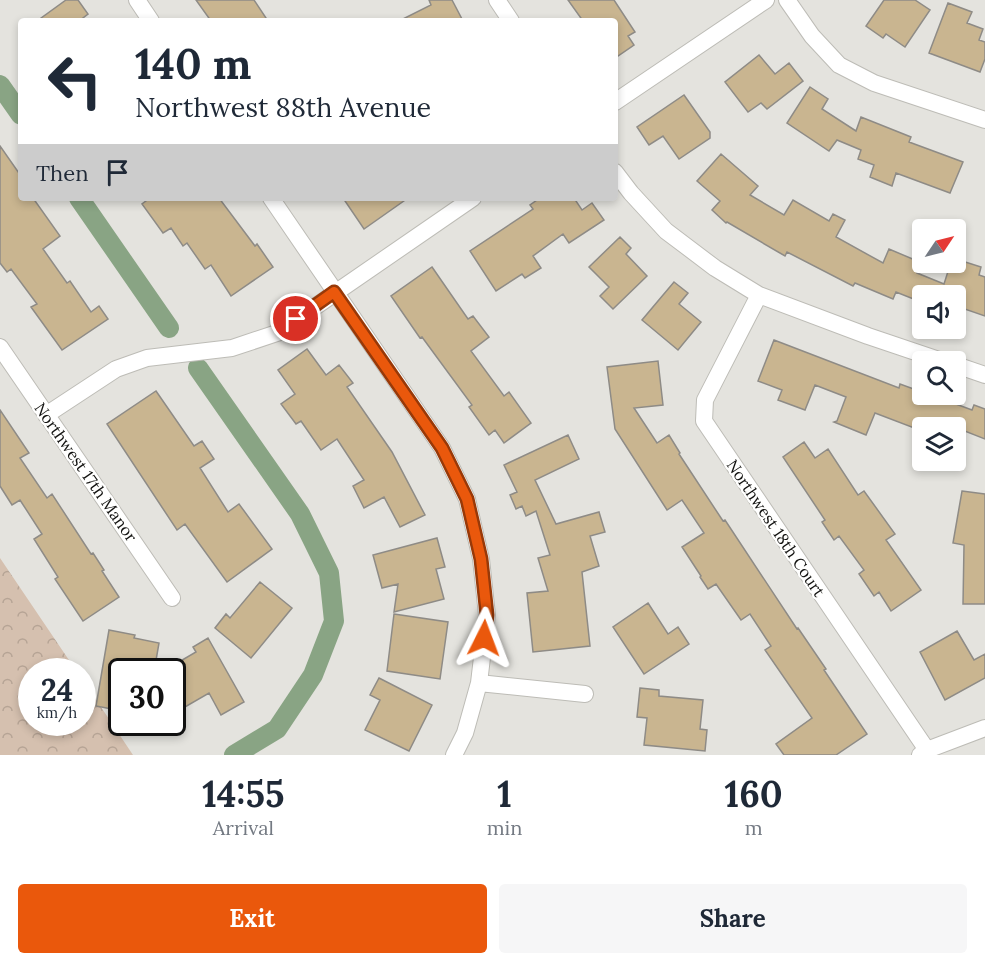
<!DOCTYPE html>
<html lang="en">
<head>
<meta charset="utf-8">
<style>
	body { margin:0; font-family:Lora,serif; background:#f6f6f7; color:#1f2937; height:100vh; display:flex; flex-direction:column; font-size:22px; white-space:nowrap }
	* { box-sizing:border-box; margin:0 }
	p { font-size:20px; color:#747a83 }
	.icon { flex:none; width:33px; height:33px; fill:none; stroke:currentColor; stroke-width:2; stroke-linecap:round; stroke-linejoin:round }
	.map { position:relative; height:755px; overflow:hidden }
	.drawer { display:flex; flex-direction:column; background:#fff; flex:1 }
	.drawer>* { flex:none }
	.guide { position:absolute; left:18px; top:18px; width:600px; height:183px; border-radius:6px; box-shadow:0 3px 9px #0003; background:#fff; color:#1f2937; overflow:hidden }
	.needle { width:39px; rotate:55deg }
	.controls { position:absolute; left:912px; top:219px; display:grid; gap:12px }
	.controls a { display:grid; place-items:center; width:54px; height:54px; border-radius:6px; background:#fff; box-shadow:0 3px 9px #0003; font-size:30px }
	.speed { position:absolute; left:18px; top:658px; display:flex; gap:12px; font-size:30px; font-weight:700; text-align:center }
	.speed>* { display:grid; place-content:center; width:78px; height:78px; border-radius:50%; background:#fff; box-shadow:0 3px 9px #0003; line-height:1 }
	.speed small { font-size:15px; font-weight:400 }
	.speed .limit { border:3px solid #111; border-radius:9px; background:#fff; color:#111 }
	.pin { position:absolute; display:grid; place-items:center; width:51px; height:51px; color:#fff; margin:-26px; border:3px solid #fff; border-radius:50%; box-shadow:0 2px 6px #0007 }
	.me { position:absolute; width:66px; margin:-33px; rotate:3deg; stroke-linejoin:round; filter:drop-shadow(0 0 4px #0008) }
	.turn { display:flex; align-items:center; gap:21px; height:126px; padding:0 18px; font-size:27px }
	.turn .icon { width:78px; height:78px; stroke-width:2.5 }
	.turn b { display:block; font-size:42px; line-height:51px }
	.then { display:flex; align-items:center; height:57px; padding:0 18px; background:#0003; gap:12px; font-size:22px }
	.eta { display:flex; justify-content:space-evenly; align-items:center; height:102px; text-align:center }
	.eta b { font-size:36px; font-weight:800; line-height:42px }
	.button { display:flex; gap:12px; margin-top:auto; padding:12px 18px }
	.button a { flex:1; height:69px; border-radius:6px; background:#ea580c; color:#fff; font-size:24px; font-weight:800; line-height:69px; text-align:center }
	.button a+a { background:#f6f6f7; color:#1f2937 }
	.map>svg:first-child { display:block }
	.park { fill:url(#park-crowns) }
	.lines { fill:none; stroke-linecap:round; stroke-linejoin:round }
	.canal { stroke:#89a484; stroke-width:20 }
	.building { fill:#c9b590; stroke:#8e8b86; stroke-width:1.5 }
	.minor-casing { stroke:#bdbcb6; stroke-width:18 }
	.minor { stroke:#fff; stroke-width:16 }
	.route-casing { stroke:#983908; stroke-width:15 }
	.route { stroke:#ea580c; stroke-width:10 }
	.labels { text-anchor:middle; stroke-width:4.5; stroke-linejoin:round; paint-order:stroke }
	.street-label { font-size:16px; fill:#11110f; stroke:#fffffe }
</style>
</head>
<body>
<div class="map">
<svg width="985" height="755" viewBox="0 0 985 755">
	<defs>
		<pattern id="park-crowns" width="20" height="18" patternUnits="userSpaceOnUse" patternTransform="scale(1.5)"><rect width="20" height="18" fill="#d5c0af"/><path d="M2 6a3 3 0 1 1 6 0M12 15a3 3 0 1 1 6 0" fill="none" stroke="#b6a495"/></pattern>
	</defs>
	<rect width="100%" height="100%" fill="#e4e3de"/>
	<!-- park -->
	<path class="park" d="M0,558l77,114h-45v51h50l1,-43 50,75h-133z"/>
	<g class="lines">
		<!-- canal -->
		<path class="canal" d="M0,85l21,30
			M79,198l90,130
			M198,368l102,146 29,59 5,48 -21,54 -36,54 -43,26"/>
	</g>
	<!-- building -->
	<path class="building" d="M66,0h12l10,14 -9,7h-42z
		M196,0h58l14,21h-57z
		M429,0h23l11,21h-64l32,-16z
		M568,0h46l21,32 -7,4 6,9 -19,13v-37h-32z
		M884,0h31l15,10 -25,37 -19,-13 -3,4 -17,-12z
		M948,3l24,9 -5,11 16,6 -4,11 6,2v17l-5,13 -51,-19z
		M759,55l16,19 14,-11 14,18 -36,28 -6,-6 -13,9 -23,-30z
		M810,87l18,12 -6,10 34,22 5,-14 50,20 -2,5 54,20 -13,31 -54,-20 -4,13 -22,-9 4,-12 -16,-6 3,-9 -24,-10 -8,11 -42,-28z
		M684,95l26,37v6l-31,21 -16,-23 -14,9 -12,-18z
		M0,146l21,30v22h12l27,38 -17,13 24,34 3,-2 21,31 8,-6 9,13 -46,31 -31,-43 6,-3 -26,-35 -4,3 -7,-9z
		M721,154l37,32 -8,9 34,20 9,-15 36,21 4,-7 12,6 -9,17 47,26 6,-14 33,14 -5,10 27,11 7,-22h5v-3l25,8 -2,8 6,2v39l-29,-10v-10h-34l-1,6 -25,-10 -3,7 -38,-16 -2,3 -66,-34 -2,4 -58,-34 -1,1 -14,-13 8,-9 -23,-20z
		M150,198h69l36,48 2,-2 16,23 -42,29 -20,-31 -6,4 -18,-26 -4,3 -12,-18 -8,5 -21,-29z
		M343,198h65l-44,31z
		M540,198h34l8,12 10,-7 12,17 -35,23 -6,-9 -30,22 8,12 -16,10 -3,-4 -26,17 -26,-40 63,-42 -3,-4z
		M620,237l11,11 -5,6 21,22 -34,33 -13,-13 9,-9 -20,-20z
		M432,267l36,52 5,-3 16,21 -18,14 33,45 5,-4 22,31 -27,20 -9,-13 -6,5 -20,-28 3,-2 -50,-68 -2,1 -29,-42z
		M674,282l14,11 -9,11 22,18 -23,28 -36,-30z
		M774,340l125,48 1,-4 22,8v2h7l43,16 2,-5 11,4v30l-43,-17 -2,6h-18v3l-47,-18 -9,22 -32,-13 3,-1 9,-24 -31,-12 -10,25 -27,-10 4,-10 -24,-9z
		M307,349l19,26 13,-10 14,18 -6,4 45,65 33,63 -25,12 -16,-30 -20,11 -11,-22 11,-6 -27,-41 -16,11 -20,-29 -5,3 -15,-20 14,-10 -17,-24z
		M658,361l5,44 -29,3 23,35 12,-8 11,18 -1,1 44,67 2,-1 72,109 1,-1 28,41 -2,1 43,64 -31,21h-52l-8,-11 36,-26 -47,-68 6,-4 -21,-32 -9,6 -25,-36 -8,5 -8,-12 1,-1 -19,-29 22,-14 -22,-33 -15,10 -52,-81 -8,-62z
		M156,391l38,55 8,-5 12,18 -14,9 28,44 11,-8 33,45 -45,33 -42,-58 -8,6 -70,-106z
		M0,410l29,43 -9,5 27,40 5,-4 39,60 2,-1 11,17 -2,1 17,26 -36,24 -28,-42 3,-2 -24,-38 8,-5 -22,-34 -8,5 -12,-19z
		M568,435l11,24 -44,21 21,44 43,-12 6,20 -15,4 9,30 -17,6 8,74 -57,6 -6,-59 21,-2 -10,-33 12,-3 -14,-44 -10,5 -4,-10 -6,3 -6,-14 7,-3 -13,-27z
		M804,442l11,16 13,-9 30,46 6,-4 31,43 -9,6 35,50 -30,21 -12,-19 -5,4 -15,-22 5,-4 -25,-34 -5,4 -12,-18 3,-2 -42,-63z
		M962,491l23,3v110h-22l1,-59 -11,-2z
		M437,538l8,29 -9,2 8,30 -50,13 4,-28 -16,4 -9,-33z
		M260,582l32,26 -41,50 -36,-30 11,-14 4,4z
		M648,603l20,31 10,-7 11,17 -45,30 -31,-47z
		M394,614l54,8 -8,57 -53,-8z
		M109,630l26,5 -1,3 25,5 -5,29h-32v39l-26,-5z
		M957,631l17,29 11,-6v24l-40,22 -25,-48z
		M208,638l36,64 -23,13 -12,-22 -24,14 -13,-22v-19l24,-14 -3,-5z
		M379,678l53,27 -23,46 -44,-21 15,-30 -10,-5z
		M640,688l19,2v6l44,4 -3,29 7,1 -2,21 -61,-6 3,-27 -10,-1z"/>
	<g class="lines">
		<defs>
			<path id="minor" d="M137,0l14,21
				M497,0l14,21
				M787,0l25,36 27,29 35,18 111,37
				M615,102l151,-102
				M615,172l16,21 35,38 49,37 44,27 109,41 77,26
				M271,198l171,250 25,51 14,60 6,56 -8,68 -14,50 -11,22
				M759,295l-54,105 -1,21 223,329
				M0,347l172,251
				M956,365l29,10
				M46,415l70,-46 31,-11 85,-10 45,-15 196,-135
				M479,683l106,11
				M920,755l7,-5 58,-22"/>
		</defs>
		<!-- minor casing -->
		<use href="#minor" class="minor-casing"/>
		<!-- minor -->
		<use href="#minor" class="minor"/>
	</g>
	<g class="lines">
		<defs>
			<path id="route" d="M296,319l38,-27 108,156 25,51 14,60 6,56 -3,23"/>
		</defs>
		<!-- route casing -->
		<use href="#route" class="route-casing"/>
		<!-- route -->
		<use href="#route" class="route"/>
	</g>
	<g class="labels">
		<!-- street labels -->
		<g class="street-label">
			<text transform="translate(86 472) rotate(55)" y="6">Northwest 17th Manor</text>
			<text transform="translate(776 528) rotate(56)" y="6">Northwest 18th Court</text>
		</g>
	</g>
</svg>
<div class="controls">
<a><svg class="needle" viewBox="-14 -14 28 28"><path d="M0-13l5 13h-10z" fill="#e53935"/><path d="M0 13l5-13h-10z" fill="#747a83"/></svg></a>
<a><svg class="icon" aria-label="sound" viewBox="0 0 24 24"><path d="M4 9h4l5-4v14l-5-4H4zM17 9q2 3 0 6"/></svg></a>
<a><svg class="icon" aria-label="search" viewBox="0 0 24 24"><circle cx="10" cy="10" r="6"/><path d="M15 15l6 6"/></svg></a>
<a><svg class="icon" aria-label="layers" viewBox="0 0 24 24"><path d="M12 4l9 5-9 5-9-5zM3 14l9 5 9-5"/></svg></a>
</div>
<div class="speed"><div>24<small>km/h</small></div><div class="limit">30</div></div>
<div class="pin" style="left:296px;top:319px;background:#d93025"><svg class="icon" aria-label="arrive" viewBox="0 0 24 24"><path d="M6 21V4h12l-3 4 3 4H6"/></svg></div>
<svg class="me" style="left:484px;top:638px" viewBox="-20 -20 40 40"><path d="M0-17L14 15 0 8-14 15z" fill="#ea580c" stroke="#fff" stroke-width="4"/></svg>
<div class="guide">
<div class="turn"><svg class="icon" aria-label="left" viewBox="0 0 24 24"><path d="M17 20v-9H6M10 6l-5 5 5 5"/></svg><div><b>140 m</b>Northwest 88th Avenue</div></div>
<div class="then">Then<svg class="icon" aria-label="arrive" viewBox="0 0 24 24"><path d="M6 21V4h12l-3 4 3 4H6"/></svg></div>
</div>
</div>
<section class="drawer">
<div class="eta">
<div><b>14:55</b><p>Arrival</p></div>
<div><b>1</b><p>min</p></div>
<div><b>160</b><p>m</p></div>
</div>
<div class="button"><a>Exit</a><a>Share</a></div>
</section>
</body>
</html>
